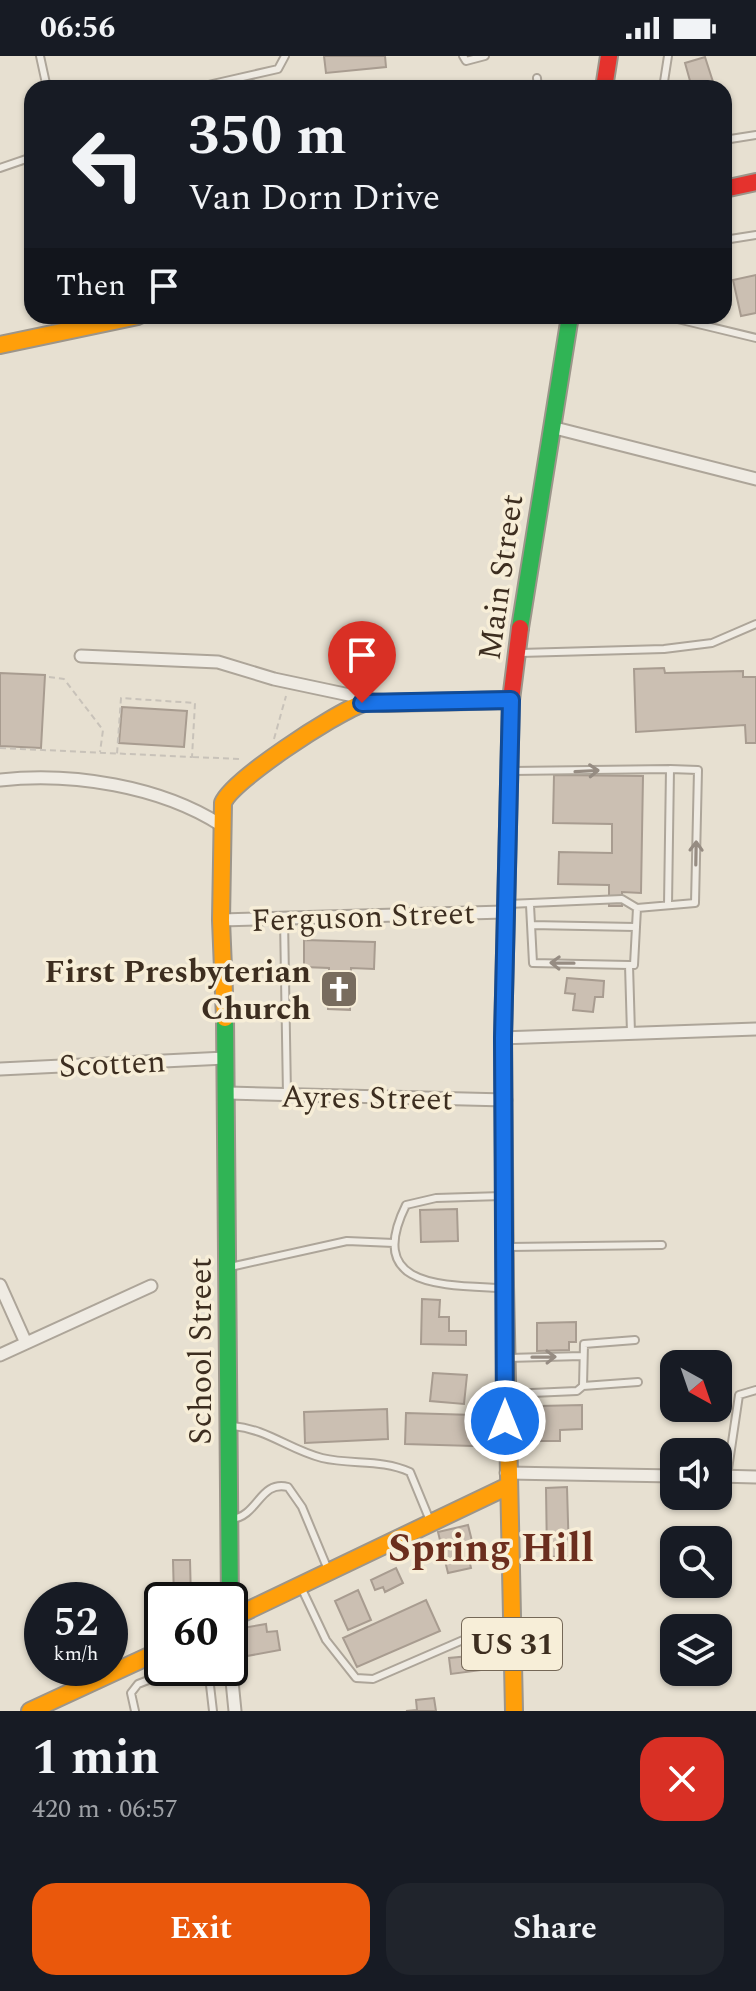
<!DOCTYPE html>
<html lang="en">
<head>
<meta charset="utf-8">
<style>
	body { margin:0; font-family:Spectral,serif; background:#20242c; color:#f1f3f6; height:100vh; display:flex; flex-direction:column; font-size:30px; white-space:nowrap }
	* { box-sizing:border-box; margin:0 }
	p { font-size:26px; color:#9ea1a6 }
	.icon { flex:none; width:44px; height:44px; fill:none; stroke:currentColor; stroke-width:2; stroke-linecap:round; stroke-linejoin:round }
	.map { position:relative; height:1655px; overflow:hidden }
	.drawer { display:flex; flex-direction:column; background:#171b24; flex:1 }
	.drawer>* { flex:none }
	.top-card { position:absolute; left:24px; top:24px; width:708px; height:244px; border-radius:24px; box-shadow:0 2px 6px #0004; background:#171b24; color:#f1f3f6; overflow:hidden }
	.needle { width:52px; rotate:140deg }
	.controls { position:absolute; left:660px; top:1294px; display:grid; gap:16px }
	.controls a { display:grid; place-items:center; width:72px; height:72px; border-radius:16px; background:#171b24; box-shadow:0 2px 6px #0004; font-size:40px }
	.speed { position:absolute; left:24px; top:1526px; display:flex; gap:16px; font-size:40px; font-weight:700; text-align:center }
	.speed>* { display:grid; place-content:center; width:104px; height:104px; border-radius:50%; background:#171b24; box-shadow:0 2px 6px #0004; line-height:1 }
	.speed small { font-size:20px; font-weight:400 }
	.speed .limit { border:4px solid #111; border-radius:12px; background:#fff; color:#111 }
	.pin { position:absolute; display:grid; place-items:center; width:68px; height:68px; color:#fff; margin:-82px -34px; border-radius:50% 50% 50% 0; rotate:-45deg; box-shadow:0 0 8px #0007 }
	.pin .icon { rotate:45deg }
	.me { position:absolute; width:88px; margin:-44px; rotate:0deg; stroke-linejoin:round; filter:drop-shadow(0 0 6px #0008) }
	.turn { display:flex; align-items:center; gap:28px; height:168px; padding:0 32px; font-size:36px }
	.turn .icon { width:104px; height:104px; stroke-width:2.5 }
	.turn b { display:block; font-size:56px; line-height:68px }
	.then { display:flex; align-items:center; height:76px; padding:0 32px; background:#0003; gap:16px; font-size:30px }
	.round { display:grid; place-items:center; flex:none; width:84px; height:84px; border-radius:24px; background:#20242c }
	.headline { display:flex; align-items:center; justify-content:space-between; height:136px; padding:0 32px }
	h1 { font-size:48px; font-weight:700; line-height:60px }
	.action { display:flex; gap:16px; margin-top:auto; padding:16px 32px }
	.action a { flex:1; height:92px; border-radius:24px; background:#ea580c; color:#fff; font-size:32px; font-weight:700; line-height:92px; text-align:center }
	.action a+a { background:#20242c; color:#f1f3f6 }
	.status { display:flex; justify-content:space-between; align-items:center; height:56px; padding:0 40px; background:#171b24; direction:ltr }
	.status svg { height:22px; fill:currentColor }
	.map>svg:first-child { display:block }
	.building { fill:#cbbfb2; stroke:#a89c90; stroke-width:2 }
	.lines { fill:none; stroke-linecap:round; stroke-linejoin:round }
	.lane-casing { stroke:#ada599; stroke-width:10 }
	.street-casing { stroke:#ada599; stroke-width:15 }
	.fast-casing { stroke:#9c958a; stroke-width:20 }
	.slow-casing { stroke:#9c958a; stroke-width:20 }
	.jam-casing { stroke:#9c958a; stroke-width:20 }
	.path { stroke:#c8c2b9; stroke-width:2; stroke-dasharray:6 4; stroke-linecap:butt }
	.lane { stroke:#efebe3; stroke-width:6 }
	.street { stroke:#efebe3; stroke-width:11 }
	.fast { stroke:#30b455; stroke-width:16 }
	.slow { stroke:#ff9f0a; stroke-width:16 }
	.jam { stroke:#e5322d; stroke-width:16 }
	.oneway { stroke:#968c82 }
	.route-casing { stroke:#114b97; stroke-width:20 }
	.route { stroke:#1a73e8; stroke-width:14 }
	.labels { text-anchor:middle; stroke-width:7; stroke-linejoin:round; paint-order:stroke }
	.shield { fill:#f7eed8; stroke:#756857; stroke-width:2 }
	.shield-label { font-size:30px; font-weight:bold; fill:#3d2e20 }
	.street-label { font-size:32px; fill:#3d2e20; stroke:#f7eed8 }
	.poi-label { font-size:32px; font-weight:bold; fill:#3d2e20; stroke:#f7eed8; text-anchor:end }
	.district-label { font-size:40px; font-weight:bold; fill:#6b2e1e; stroke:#f7eed8 }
</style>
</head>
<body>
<div class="status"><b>06:56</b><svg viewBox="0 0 49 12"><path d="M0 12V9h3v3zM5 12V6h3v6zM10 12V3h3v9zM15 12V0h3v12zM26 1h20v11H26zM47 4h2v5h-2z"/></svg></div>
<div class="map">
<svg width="756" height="1655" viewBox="0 0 756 1655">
	<rect width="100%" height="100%" fill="#e7e0d1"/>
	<!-- building -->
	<path class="building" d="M324,0h61l1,11 -60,6z
		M705,1l10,31h-23l-7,-25z
		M756,219v38l-15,3 -8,-36z
		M664,612l1,5 78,-2v6h13v66h-10l-1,-18 -109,7 -2,-63z
		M0,617l45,2 -4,73 -41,-2z
		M122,651l65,4 -3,36 -65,-4z
		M554,719l89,1 -2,117 -19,-1v14h-13v-21l-51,-1 1,-32 53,1v-29l-59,-1z
		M304,884l71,2 -1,27 -23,-1 -1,42 -22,-1 1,-41 -25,-1z
		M567,922l37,3 -1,16h-8l-2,15 -20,-2 2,-16 -10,-1z
		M457,1153l1,32 -37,1 -1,-32z
		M422,1243l18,1 -1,17h10v14h17v14l-45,-1z
		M576,1266v20h-7v8l-32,1v-28z
		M433,1317l34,2 -3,29 -34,-3z
		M582,1349v24l-22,1v11h-20v-35z
		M387,1353l1,30 -83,4 -1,-31z
		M406,1357l68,2 -1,31 -68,-2z
		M567,1431l2,69 -22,1 -1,-69z
		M468,1469l6,24 -7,2 4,17 -23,5 -10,-41z
		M173,1504h17l1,40h-17z
		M396,1512l7,15 -18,9 -2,-5 -8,3 -4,-10z
		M358,1534l13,30 -23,10 -13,-29z
		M426,1544l14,31 -83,36 -14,-29z
		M266,1568l1,8 10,-1 3,19 -33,6 -5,-28z
		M480,1599l2,15 -31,4 -2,-16z
		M434,1642l2,13h-30l11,-1 -1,-10z"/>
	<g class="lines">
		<defs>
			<path id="lane" d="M40,0l7,32
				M463,0l3,5 19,-5
				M537,22l1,10
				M195,32l83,-19 7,-13
				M663,32l5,-32
				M724,84l32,-5
				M0,112l32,-11
				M724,184l32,-5
				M665,260l91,22
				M520,597l144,-4 48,-6 44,-19
				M512,715l158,-2
				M507,848l115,-5 15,9
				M530,849l3,58 96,2
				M284,863l3,176
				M531,869l104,2
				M631,977l-2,-68h5l3,-57 58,-5 3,-133 -28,-1 -2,136
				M509,1191l153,-2
				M230,1211l117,-26 47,2
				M501,1232c-59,-3 -136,0 -95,-83l30,-7 66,-2
				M506,1302l76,-2
				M583,1330l1,-42 51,-4
				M509,1338l68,-3 6,-5 55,-4
				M233,1370c34,3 57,24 89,32 30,7 60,1 88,14l21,51
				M727,1420l12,-81 17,-5
				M232,1463c26,-3 28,-39 56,-32l14,20 27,65
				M300,1529l26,55 30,38 17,1 90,-39 45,-2
				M208,1612l5,43
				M135,1655l-4,-18 7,-9 41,-16"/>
			<path id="street" d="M551,371l205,52
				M81,600l137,6 56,17 99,21
				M0,724c72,-8 160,6 221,45
				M221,864l283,-8
				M503,982l253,-9
				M0,1013l225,-11
				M228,1037l278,7
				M0,1229l26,58
				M0,1299l151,-69
				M506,1417l168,3
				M718,1420l38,1
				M230,1605l5,50"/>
			<path id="fast" d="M520,572l50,-312
				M386,647l125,-3
				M225,962l5,590"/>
			<path id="slow" d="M0,289l138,-29
				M225,962l-4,-98 2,-117c9,-23 111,-89 138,-99 7,-3 17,-1 25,-1
				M505,1230l9,425
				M230,1563l276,-132
				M30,1655l132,-61"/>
			<path id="jam" d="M604,32l5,-32
				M724,133l32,-7
				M505,1230l-2,-248 8,-338 9,-72"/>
		</defs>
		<!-- lane casing -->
		<use href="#lane" class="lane-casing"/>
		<!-- street casing -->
		<use href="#street" class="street-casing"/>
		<!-- fast casing -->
		<use href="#fast" class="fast-casing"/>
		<!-- slow casing -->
		<use href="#slow" class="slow-casing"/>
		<!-- jam casing -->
		<use href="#jam" class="jam-casing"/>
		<!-- path -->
		<path class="path" d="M49,621l15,2 39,51 -3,22
			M274,683l12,-43
			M0,692l192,9 3,-54 -74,-5 -4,56
			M193,701l49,2"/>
		<!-- lane -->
		<use href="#lane" class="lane"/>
		<!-- street -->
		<use href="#street" class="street"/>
		<!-- fast -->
		<use href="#fast" class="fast"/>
		<!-- slow -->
		<use href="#slow" class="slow"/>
		<!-- jam -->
		<use href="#jam" class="jam"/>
	</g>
	<!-- one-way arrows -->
	<defs><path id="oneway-shaft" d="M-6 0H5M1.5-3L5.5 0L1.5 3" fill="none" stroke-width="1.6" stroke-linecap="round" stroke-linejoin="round" transform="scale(2)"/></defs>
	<g class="oneway">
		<use href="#oneway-shaft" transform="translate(587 715) rotate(-3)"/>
		<use href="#oneway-shaft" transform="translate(696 797) rotate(-89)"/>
		<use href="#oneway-shaft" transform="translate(562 907) rotate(-179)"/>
		<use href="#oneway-shaft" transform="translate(544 1301) rotate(-1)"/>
	</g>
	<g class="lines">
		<defs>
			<path id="route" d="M362,647l149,-3 -8,338 2,383"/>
		</defs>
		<!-- route casing -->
		<use href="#route" class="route-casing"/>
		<!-- route -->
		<use href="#route" class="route"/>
	</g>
	<!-- icons -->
	<defs>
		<symbol id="church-square" viewBox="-11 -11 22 22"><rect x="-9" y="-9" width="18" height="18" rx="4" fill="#786c5e" stroke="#f7eed8"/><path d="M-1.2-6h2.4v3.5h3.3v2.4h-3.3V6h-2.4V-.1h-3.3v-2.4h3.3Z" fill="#fff"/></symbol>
	</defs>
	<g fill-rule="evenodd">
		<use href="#church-square" x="317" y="911" width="44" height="44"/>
	</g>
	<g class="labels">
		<!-- shield labels -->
		<rect class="shield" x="462" y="1562" width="100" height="52" rx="6"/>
		<g class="shield-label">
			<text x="512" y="1598">US 31</text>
		</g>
		<!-- street labels -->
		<g class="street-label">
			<text transform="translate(500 521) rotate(-82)" y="11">Main Street</text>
			<text transform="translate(363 860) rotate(-2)" y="11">Ferguson Street</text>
			<text transform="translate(112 1007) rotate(-3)" y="11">Scotten</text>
			<text transform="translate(367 1041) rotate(1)" y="11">Ayres Street</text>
			<text transform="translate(200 1295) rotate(-90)" y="11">School Street</text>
		</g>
		<!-- poi labels -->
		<g class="poi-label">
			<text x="311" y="926">First Presbyterian<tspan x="311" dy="37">Church</tspan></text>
		</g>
		<!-- district labels -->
		<g class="district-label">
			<text x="491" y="1505">Spring Hill</text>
		</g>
	</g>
</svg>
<div class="controls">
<a><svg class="needle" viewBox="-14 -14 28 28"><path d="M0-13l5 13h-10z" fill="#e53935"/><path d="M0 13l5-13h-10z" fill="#9ea1a6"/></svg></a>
<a><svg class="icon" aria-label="sound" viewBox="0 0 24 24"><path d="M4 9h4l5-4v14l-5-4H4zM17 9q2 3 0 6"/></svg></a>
<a><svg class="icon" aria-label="search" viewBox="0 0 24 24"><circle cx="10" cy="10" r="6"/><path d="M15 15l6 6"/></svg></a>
<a><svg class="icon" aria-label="layers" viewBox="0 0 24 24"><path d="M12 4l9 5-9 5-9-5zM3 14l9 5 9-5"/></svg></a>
</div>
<div class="speed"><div>52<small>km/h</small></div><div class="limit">60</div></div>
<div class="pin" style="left:362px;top:647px;background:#d93025"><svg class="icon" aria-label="arrive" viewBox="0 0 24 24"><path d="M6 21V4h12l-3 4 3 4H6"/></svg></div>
<svg class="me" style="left:505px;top:1365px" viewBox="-20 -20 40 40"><circle r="17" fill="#1a73e8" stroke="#fff" stroke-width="3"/><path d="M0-11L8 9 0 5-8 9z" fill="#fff"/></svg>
<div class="top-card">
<div class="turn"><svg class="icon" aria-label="left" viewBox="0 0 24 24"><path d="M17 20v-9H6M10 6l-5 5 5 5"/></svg><div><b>350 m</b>Van Dorn Drive</div></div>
<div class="then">Then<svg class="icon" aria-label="arrive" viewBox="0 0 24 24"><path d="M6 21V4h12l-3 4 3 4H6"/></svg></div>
</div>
</div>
<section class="drawer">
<div class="headline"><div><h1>1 min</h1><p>420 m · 06:57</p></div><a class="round" style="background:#d93025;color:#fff"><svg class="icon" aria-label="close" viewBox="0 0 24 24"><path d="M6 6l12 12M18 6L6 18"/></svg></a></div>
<div class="action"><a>Exit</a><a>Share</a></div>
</section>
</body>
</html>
